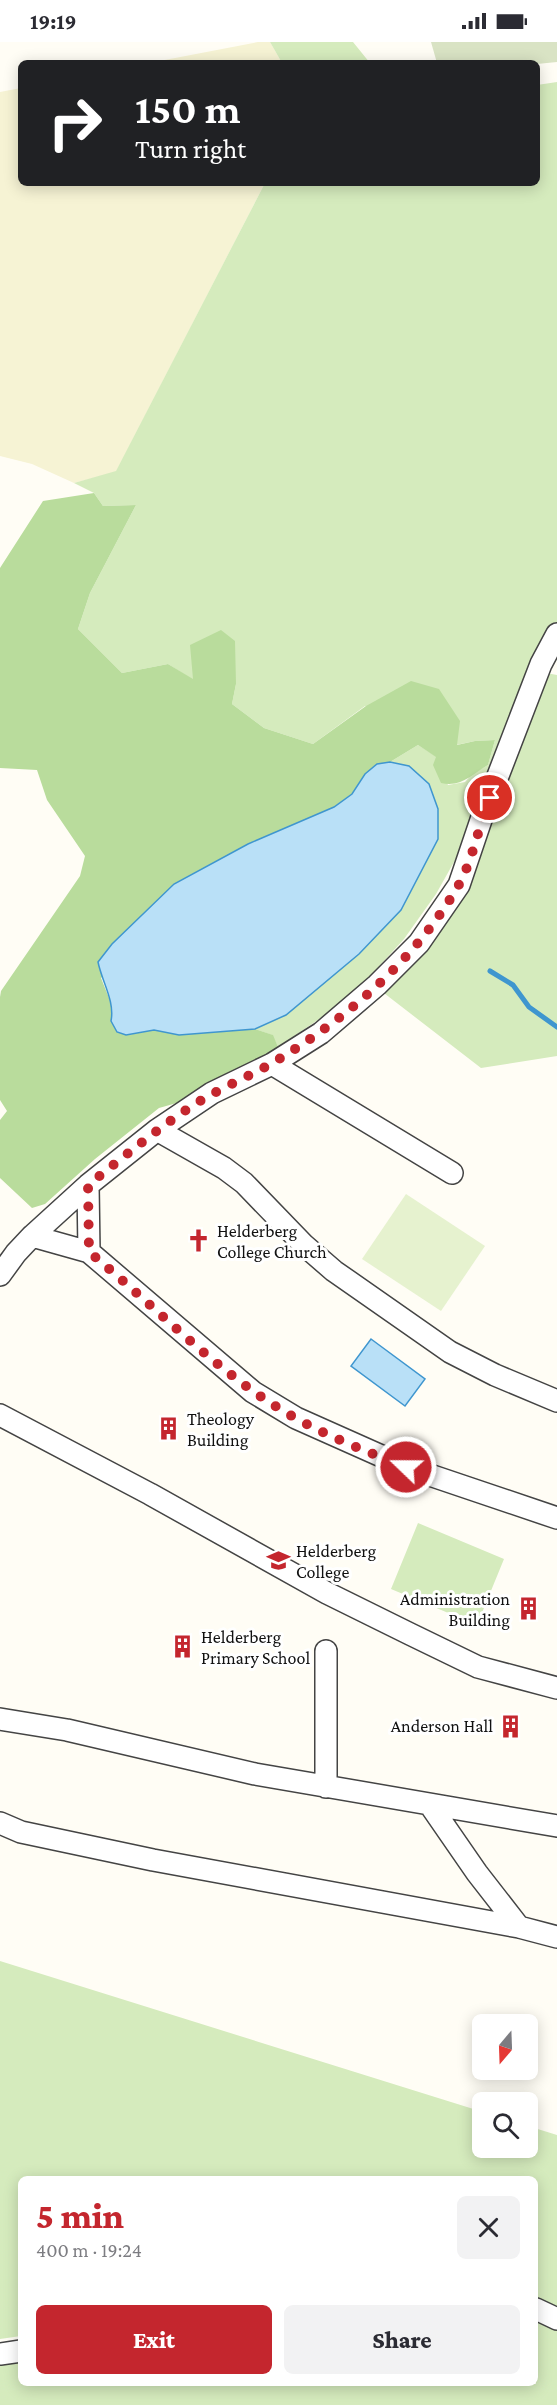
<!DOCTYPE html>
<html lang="en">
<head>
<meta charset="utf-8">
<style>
	body { margin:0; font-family:"Crimson Pro",serif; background:#f2f2f3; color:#2b2b33; height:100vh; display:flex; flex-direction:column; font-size:22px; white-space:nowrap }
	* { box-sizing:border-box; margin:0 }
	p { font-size:20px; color:#7c7c81 }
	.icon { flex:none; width:33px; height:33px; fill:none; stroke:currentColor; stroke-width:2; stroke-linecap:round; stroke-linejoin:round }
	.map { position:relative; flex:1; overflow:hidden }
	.sheet { position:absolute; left:18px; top:2134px; width:520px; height:210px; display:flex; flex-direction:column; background:#fff; border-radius:9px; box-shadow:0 3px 15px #0003 }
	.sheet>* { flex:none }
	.hud { position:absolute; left:18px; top:18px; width:522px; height:126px; border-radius:9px; box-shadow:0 3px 15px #0003; background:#202124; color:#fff; overflow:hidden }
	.needle { width:39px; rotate:199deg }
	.tools { position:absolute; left:472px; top:1972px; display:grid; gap:12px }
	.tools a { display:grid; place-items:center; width:66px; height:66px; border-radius:9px; background:#fff; box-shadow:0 3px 15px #0003; font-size:30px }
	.pin { position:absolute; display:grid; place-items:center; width:51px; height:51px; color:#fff; margin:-26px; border:3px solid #fff; border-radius:50%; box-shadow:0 2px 6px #0007 }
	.me { position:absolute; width:66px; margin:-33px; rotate:292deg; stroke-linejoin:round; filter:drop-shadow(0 0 4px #0008) }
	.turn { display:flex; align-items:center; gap:21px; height:126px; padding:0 18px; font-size:27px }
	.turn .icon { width:78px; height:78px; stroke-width:2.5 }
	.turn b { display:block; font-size:42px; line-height:51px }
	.round { display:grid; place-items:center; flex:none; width:63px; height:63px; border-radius:9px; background:#f2f2f3 }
	.overview { display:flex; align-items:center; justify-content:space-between; height:102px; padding:0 18px }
	h1 { font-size:36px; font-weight:800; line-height:45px; color:#c4262e }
	.primary-button { display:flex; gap:12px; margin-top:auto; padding:12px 18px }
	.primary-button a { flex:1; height:69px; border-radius:9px; background:#c4262e; color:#fff; font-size:24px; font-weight:800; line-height:69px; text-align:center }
	.primary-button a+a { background:#f2f2f3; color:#2b2b33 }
	.status { display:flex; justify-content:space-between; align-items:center; height:42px; padding:0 30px; background:#fff; direction:ltr }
	.status svg { height:16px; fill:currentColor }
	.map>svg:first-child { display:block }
	.farmland { fill:#f6f3d4 }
	.green { fill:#d5ebbd }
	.forest { fill:#b9dc9c }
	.cemetery { fill:#d9e3c4 }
	.pitch { fill:#e6f2cf }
	.water { fill:#b9e0f7; stroke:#3f96cf; stroke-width:1.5 }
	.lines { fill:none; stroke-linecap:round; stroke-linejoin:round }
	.stream { stroke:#3f96cf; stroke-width:5 }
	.minor-casing { stroke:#444; stroke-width:24 }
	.minor { stroke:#fff; stroke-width:21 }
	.route { stroke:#c4262e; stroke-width:10; stroke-dasharray:0 18 }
	.labels { text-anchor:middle; stroke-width:6; stroke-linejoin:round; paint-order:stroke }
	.poi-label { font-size:18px; fill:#111; stroke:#fff; text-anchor:start }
</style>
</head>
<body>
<div class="status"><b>19:19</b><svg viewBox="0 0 49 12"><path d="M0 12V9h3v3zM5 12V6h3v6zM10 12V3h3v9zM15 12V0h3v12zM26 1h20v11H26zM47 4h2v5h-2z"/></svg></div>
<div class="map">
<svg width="557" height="2363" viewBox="0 0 557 2363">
	<rect width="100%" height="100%" fill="#fffdf5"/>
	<!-- farmland -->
	<path class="farmland" d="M258,0h12l12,21h-133z
		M21,46v95h244l-149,289 -42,11 -42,-19 -32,-8v-364z"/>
	<!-- green -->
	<path class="green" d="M270,0h83l17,21h-88z
		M557,40v544l-57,116 -37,104 -27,48 -32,45 -43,47 -24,21 -59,40 -6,-12 -17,-6 31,-14 73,-61 42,-44 37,-71 -29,-73 -19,-4 28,-17 19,12 11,28 17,-3 7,-8 16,-9 7,-25 -20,1 -19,4 -91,-39 -52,38 -49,-16 -32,-24 4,-20 -43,-4 -25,-16 -46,9 -44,-44 12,-36 46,-88 -33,1 -9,-13 -20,-10 42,-12 149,-288h272v-98z
		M546,631l11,2v381l-76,12 -101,-78 44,-41z
		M418,1481l86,36 -27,66 -86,-36z
		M0,1919l483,151v36h45v-22l29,9v174l-21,-9v-120h-515v156l-21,3z
		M536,2267l21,10v86h-557v-39l12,-14 9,-1v33h515z"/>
	<!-- forest -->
	<path class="forest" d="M94,451l9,13 33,-1 -46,88 -12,36 44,44 46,-9 25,15 -3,-34 31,-15 14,11 1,43 -4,20 32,24 49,16 53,-38 45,-25 28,8 21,32 -3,24 18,-4 20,-1 -7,25c-16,9 -27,23 -47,18l-8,-18 3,-8 -18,-12 -28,17 -13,2 -12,10 -13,20 -18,13 -86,37 -33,19 -114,115 12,30 -2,13 16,14 27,-5 25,5 76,-6 18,6 5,12 -13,17 -53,29 -53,15 -64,51 -50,45 -13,4 -32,-30v-58l7,-9 -7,-11v-103l1,-6 79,-115 5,-20 -38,-56 -10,-30 -37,-2v-200l43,-67z"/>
	<!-- cemetery -->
	<path class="cemetery" d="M431,0h126v20l-20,2 -100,-1z"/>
	<!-- pitch -->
	<path class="pitch" d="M406,1152l79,52 -44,65 -79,-52z"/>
	<!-- water -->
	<path class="water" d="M390,720l19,4 20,18 9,25v30l-37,71 -42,44 -73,61 -31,14 -76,6 -25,-5 -28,5 -9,-3 -6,-11c4,-20 -9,-39 -13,-59l14,-18 62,-60 74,-40 86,-37 18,-13 13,-20 12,-10z
		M371,1297l54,40 -20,27 -54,-40z"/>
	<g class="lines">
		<!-- stream -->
		<path class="stream" d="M490,929l23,14 16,22 28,20"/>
		<defs>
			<path id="minor" d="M272,1022l180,109
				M157,1088l67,38 20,15 60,62 30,26 116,81 45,23 62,26
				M88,1143l1,67
				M32,1194l57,16 164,140 43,26 110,49 151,51
				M0,1233l16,-22 16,-17 56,-51 69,-55 55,-37 60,-29 49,-31 56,-48 42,-42 40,-58 22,-65 60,-156 16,-30
				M0,1373l150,79 177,99 83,41 68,33 79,21
				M0,1677l67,11 188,44 302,52
				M326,1745v-136
				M430,1763l47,68 42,54
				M0,1781l21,9 132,28 366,67 38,10
				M536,2267l21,10
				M0,2312l21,-3"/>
		</defs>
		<!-- minor casing -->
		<use href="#minor" class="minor-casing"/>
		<!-- minor -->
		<use href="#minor" class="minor"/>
	</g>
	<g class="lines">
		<!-- route -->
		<path class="route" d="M406,1425c-46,-18 -95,-37 -137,-65 -64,-42 -120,-101 -180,-150l-1,-67c36,-28 71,-58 109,-82 25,-16 52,-26 77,-41 72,-43 140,-101 183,-174 16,-27 21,-61 33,-90"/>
	</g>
	<!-- icons -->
	<defs>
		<symbol id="church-bare" viewBox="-9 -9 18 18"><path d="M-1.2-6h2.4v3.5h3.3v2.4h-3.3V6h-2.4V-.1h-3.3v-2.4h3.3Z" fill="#c4262e" stroke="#fff" stroke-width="2.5" paint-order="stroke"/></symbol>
		<symbol id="building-bare" viewBox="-9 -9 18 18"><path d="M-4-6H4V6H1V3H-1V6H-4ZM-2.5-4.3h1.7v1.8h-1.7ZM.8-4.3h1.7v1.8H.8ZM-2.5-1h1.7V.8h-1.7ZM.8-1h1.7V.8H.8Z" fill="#c4262e" stroke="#fff" stroke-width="2.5" paint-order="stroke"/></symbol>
		<symbol id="university-bare" viewBox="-9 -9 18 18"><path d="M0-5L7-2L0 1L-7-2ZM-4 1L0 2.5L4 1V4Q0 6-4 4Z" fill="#c4262e" stroke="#fff" stroke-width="2.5" paint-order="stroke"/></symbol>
	</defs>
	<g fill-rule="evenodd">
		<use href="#church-bare" x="182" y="1182" width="33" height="33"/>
		<use href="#building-bare" x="152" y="1370" width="33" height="33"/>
		<use href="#university-bare" x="262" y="1502" width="33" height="33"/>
		<use href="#building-bare" x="512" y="1550" width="33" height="33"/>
		<use href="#building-bare" x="166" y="1588" width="33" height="33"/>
		<use href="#building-bare" x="494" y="1668" width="33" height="33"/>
	</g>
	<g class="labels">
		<!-- poi labels -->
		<g class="poi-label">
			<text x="217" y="1195">Helderberg<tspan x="217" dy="21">College Church</tspan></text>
			<text x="187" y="1383">Theology<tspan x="187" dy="21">Building</tspan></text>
			<text x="296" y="1515">Helderberg<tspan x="296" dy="21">College</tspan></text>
			<text x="510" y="1563" text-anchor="end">Administration<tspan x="510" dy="21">Building</tspan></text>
			<text x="201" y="1601">Helderberg<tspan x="201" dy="21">Primary School</tspan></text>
			<text x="493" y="1690" text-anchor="end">Anderson Hall</text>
		</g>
	</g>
</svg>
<div class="tools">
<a><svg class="needle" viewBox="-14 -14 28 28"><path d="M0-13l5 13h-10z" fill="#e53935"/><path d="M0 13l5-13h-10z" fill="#7c7c81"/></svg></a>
<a><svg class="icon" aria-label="search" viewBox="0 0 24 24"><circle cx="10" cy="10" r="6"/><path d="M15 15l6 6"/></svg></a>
</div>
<div class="pin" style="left:490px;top:756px;background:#d93025"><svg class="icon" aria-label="arrive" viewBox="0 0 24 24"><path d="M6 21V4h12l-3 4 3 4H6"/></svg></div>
<svg class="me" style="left:406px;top:1425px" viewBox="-20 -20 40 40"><circle r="17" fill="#c4262e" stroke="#fff" stroke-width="3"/><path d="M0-11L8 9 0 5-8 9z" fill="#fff"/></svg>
<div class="hud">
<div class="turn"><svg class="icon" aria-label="right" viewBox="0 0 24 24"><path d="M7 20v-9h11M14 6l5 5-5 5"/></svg><div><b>150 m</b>Turn right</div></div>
</div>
<section class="sheet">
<div class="overview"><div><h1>5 min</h1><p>400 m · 19:24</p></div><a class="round"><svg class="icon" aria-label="close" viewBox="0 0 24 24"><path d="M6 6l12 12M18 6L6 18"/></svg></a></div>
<div class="primary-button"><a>Exit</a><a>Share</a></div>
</section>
</div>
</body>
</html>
